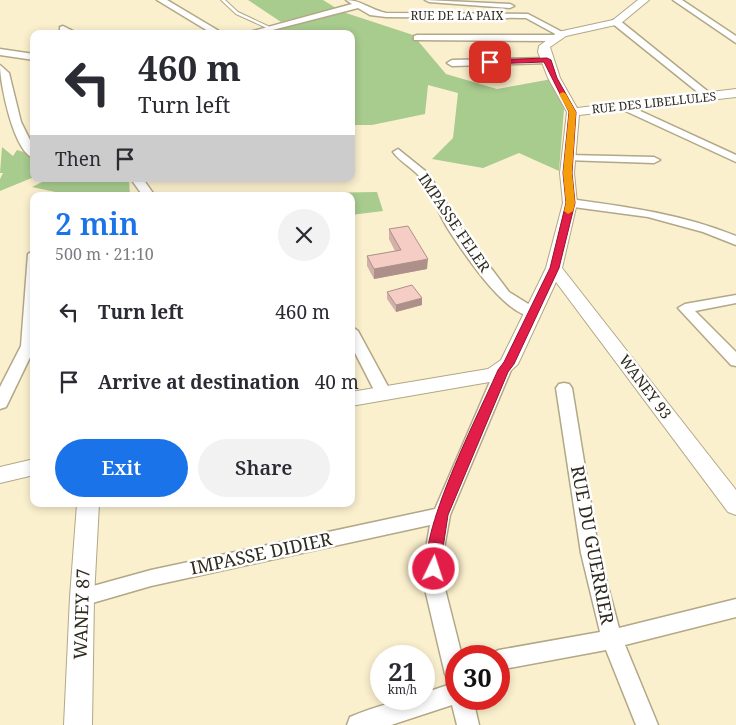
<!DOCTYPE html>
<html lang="en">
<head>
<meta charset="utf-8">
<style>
	body { margin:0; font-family:"Noto Serif",serif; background:#f2f2f3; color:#2b2b33; height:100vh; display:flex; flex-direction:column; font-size:19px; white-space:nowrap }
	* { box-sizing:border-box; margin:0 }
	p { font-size:16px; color:#7c7c81 }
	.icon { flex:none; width:28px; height:28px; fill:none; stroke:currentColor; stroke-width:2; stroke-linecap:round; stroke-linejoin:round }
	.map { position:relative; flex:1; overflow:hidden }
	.drawer { position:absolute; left:30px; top:192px; width:325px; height:315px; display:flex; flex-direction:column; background:#fff; border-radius:10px; box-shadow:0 2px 8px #0003 }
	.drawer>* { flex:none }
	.guide { position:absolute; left:30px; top:30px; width:325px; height:152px; border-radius:10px; box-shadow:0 2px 8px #0003; background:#fff; color:#2b2b33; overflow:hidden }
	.speed { position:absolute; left:370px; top:645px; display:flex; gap:10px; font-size:25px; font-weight:700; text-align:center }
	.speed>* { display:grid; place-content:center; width:65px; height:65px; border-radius:50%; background:#fff; box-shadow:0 2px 8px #0003; line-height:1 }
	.speed small { font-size:12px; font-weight:400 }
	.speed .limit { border:8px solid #d22; background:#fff; color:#111 }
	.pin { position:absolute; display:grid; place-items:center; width:42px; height:42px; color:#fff; margin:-21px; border-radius:10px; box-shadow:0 2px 8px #0006 }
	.me { position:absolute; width:55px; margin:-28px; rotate:4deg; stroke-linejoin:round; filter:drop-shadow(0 0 4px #0008) }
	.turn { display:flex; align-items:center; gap:18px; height:105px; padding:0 25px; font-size:22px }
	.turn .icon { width:65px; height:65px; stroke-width:2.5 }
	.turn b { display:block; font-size:35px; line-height:42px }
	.then { display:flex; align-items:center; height:48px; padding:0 25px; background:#0003; gap:10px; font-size:19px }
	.round { display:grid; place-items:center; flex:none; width:52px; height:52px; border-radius:26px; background:#f2f2f3 }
	.headline { display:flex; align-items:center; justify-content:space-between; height:85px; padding:0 25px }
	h1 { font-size:30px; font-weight:600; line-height:38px; color:#1a73e8 }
	.action { display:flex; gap:10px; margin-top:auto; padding:10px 25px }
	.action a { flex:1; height:58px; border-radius:30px; background:#1a73e8; color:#fff; font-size:20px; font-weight:600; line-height:58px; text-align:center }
	.action a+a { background:#f2f2f3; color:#2b2b33 }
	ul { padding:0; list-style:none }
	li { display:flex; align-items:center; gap:15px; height:70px; padding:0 25px }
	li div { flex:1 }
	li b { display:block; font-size:19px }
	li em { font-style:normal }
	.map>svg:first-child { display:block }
	.forest { fill:#a8cb8e }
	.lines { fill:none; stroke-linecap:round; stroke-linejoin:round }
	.service-casing { stroke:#b2a786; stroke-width:2 }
	.minor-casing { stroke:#b2a786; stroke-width:3 }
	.tertiary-casing { stroke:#b2a786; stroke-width:2 }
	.service { fill:#fff; fill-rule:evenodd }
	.minor { fill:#fff; fill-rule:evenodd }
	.tertiary { fill:#fff; fill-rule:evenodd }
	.wall { fill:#d3b0a9 }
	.shaded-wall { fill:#ac9089 }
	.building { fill:#f5cdc4; stroke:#ac9089 }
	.route { fill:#e11d48; stroke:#92132f }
	.slow { fill:#f59e0b }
	.labels { text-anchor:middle; stroke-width:5; stroke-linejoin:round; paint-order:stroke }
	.far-street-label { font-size:12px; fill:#2f2b1e; stroke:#fefefe }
	.street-label { font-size:15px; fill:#2f2b1e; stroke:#fefefe }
	.near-street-label { font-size:18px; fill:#2f2b1e; stroke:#fefefe }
</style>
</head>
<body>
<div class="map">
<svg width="736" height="725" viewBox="0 0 736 725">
	<rect width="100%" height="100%" fill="#fbf0cd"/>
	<!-- forest -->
	<path class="forest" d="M248,0h75l13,8 -55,14z
		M343,12l70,23 33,39 51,15 55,-10 12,30 -5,62 -40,-18 -36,15 -51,-9 21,-21 5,-45 -30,-8 -3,29 -53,11h-21v-91h-102z
		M2,147l11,9 4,-6 17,5v22l-34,14v-12l3,-6h-3z
		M48,179h77l4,1 1,16h-73l3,-3 -28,-6z
		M377,192l6,19 -32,4v-19h-36l-1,-3z"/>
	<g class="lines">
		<defs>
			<path id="service" d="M221,0h4l13,12 34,16 -3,1 -33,-15z"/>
			<path id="minor" d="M157,0h10l57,34h-11z
				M346,0c15,0 25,10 40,13l142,1 38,20 -7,2 -33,-18 -140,-1 -16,-2 -12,-7 -101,26h-15l110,-30z
				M425,0l85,4 4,2 -4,2 -81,-6z
				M673,0h9l54,36v7z
				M613,20h6l92,74v4h-6l-92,-74z
				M63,26l12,6 1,2h-11l-5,-3v-4z
				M417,35h138l4,3 -4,3 -141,-1v-4z
				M0,49l34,5v6l-34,-5z
				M550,58l2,2 -5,3 -95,3 -5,-3 5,-3z
				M0,65l9,8 12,49 13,26v10c-20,-5 -34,-74 -34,-93z
				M623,103l113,52v7l-117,-54v-4z
				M398,149l31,25 31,53 49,65 29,18 2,3 -2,3c-29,8 -76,-66 -90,-87 -10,-16 -16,-36 -27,-51 -8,-10 -21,-16 -28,-26z
				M569,155l85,2 6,3 -6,3 -89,-3v-4z
				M131,179h12l12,17h-12z
				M570,199c58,8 111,15 166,37v9l-33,-13 -55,-15 -82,-11v-6z
				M34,250v99l-26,54 -2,4 -6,2v-22l21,-41 7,-92z
				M736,295v8l-41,8 41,41v14l-5,-1 -53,-57 7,-4z
				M351,326l7,5 33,61 -2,4h-12l-2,-4 -24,-47z
				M503,365l5,1 3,4 -61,145 -7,39 1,31 18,71h-6v43h17l6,26h-22l-5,-20 -61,20h-44l3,-8c24,-10 48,-18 74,-18v-6l30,-10 -5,-2 -4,-7 -21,-89 1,-31 5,-29 -279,61 -69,20 -7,-3 -3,-6 3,-6 76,-21 284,-61 60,-139 3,-4z
				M564,383l5,1 3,4 27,165 20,75 117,-29v18l-111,28 33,80h-22l-30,-75 -107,20v-14h-9l2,-3 7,-3 101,-18 -19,-79 -25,-165 3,-4z"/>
			<path id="tertiary" d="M638,0h11l-29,24 -54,12 -16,11 10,31 17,30 159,-19v8l-157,18 -5,58 3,30 -15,65 174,222v25l-8,-3 -172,-230 -38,82 -17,16 -150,26v-14l137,-23 13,-9 45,-92 17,-65 -3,-30 7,-61 -19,-34 -10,-26 1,-6 19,-14 55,-12z
				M34,459v16l-34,8v-16z
				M77,504h22l-5,93 -2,128h-28l6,-128z"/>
		</defs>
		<!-- service casing -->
		<use href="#service" class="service-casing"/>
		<!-- minor casing -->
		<use href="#minor" class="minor-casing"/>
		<!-- tertiary casing -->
		<use href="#tertiary" class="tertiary-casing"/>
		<!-- service -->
		<use href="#service" class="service"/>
		<!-- minor -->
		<use href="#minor" class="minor"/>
		<!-- tertiary -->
		<use href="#tertiary" class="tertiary"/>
	</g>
	<!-- wall -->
	<path class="wall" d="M389,229l38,40 -53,10 -7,-13v-10l28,-5 -6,-12z
		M387,292l35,13 -26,7 -9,-13z"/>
	<!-- shaded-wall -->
	<path class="shaded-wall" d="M428,259l-1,10 -53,10v-10z
		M422,298v7l-26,7v-7z"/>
	<!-- building -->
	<path class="building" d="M408,226l20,33 -54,10 -7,-13 34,-6 -12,-21z
		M412,285l10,13 -26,7 -9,-13z"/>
	<!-- route -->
	<path class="route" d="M547,58l4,2 6,18 19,34 -4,61 3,30 -16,65 -45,96 -6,8 -60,143 -9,59 -5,2 -5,-2c-16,-33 53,-167 69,-204l6,-8 46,-94 16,-65 -3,-30 6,-61 -25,-50 -54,2 -3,-2 3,-2z"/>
	<!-- slow -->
	<path class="slow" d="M563,92l3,2 10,18 -4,61 3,30 -2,8 -5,3 -4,-3 2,-8 -3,-30 6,-61 -10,-18z"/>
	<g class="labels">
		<!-- far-street labels -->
		<g class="far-street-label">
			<text x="457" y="20">RUE DE LA PAIX</text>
			<text transform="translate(654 103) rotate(-6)" y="4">RUE DES LIBELLULES</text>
		</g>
		<!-- street labels -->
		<g class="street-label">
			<text transform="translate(454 223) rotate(56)" y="5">IMPASSE FELER</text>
			<text transform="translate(645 387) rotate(53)" y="5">WANEY 93</text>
		</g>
		<!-- near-street labels -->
		<g class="near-street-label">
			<text transform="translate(592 545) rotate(79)" y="6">RUE DU GUERRIER</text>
			<text transform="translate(261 554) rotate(-12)" y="6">IMPASSE DIDIER</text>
			<text transform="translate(82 614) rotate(-88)" y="6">WANEY 87</text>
		</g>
	</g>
</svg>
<div class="speed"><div>21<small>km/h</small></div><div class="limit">30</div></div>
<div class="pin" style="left:490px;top:62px;background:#d93025"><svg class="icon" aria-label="arrive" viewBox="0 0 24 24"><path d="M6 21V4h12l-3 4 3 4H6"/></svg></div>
<svg class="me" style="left:434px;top:569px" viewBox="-20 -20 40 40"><circle r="17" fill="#e11d48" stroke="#fff" stroke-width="3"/><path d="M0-11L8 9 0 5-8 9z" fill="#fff"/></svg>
<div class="guide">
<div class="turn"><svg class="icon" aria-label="left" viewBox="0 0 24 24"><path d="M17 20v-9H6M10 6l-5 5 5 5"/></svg><div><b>460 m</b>Turn left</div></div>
<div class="then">Then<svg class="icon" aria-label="arrive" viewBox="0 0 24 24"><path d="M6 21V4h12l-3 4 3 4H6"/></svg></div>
</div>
<section class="drawer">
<div class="headline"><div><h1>2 min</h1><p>500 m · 21:10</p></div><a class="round"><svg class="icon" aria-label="close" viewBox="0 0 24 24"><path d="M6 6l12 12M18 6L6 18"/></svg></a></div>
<ul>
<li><svg class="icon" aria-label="left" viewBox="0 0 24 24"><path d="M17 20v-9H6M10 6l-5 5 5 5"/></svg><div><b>Turn left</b></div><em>460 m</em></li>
<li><svg class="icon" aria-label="arrive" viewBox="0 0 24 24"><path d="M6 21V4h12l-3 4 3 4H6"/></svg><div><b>Arrive at destination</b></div><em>40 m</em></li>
</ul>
<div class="action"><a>Exit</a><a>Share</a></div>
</section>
</div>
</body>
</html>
